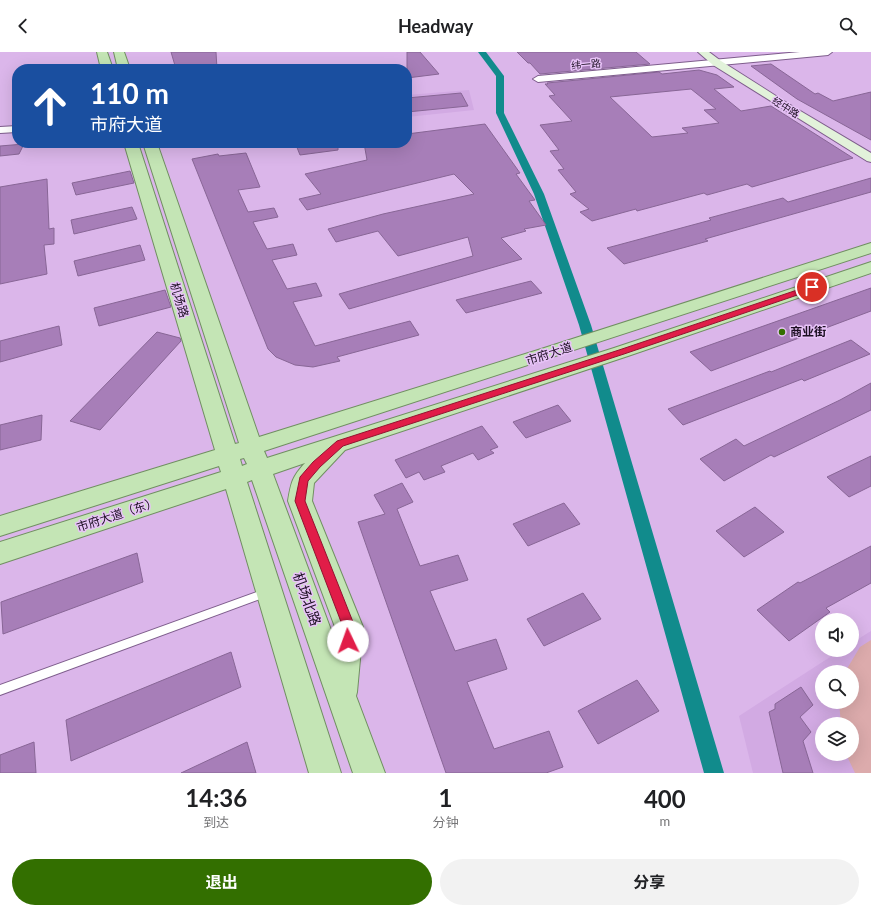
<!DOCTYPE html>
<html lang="zh">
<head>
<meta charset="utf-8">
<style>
	body { margin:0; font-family:Lato,"Noto Sans SC",sans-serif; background:#f2f2f2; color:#202124; height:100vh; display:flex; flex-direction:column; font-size:15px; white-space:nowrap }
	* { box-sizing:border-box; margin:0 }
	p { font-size:13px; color:#757577 }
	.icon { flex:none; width:22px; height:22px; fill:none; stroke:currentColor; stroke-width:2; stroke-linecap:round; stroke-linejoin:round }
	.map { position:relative; height:721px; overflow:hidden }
	.drawer { display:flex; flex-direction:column; background:#fff; flex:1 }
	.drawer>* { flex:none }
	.top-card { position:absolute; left:12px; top:12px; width:400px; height:84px; border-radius:16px; box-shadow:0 4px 16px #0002; background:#1a4fa0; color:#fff; overflow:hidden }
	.fabs { position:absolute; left:815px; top:561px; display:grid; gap:8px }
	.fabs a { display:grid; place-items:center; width:44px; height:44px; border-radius:50%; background:#fff; box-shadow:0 4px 16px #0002; font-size:20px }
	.pin { position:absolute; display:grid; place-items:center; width:34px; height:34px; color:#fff; margin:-17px; border:2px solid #fff; border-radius:50%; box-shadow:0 1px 4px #0007 }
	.me { position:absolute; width:44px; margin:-22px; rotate:357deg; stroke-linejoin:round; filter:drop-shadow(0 0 3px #0008) }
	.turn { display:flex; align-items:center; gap:14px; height:84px; padding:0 12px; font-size:18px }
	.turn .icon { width:52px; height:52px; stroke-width:2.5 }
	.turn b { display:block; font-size:28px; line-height:34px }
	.eta { display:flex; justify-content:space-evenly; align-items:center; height:68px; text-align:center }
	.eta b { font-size:24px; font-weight:700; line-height:28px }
	.cta { display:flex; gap:8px; margin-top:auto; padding:8px 12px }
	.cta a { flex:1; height:46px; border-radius:24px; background:#336f00; color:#fff; font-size:16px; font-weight:700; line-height:46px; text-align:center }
	.cta a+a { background:#f2f2f2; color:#202124 }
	header { display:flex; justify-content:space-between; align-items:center; height:52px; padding:0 12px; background:#fff; font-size:18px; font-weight:700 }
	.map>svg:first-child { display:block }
	.built { fill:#d2aae3; fill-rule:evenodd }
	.green { fill:#dcabac }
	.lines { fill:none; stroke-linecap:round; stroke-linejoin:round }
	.canal { fill:#118b8c; fill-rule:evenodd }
	.building { fill:#a77eb8; stroke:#886696; fill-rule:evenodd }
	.service-casing { stroke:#7e5d8c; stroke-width:2 }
	.minor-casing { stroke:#7e5d8c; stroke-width:2 }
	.tertiary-casing { stroke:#7e5d8c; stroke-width:2 }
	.secondary-casing { stroke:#7e5d8c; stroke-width:2 }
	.primary-casing { stroke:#708f61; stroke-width:2 }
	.service { fill:#fff; fill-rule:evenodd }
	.minor { fill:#fff; fill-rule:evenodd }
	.tertiary { fill:#fff; fill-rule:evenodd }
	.secondary { fill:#e2f2da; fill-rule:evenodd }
	.primary { fill:#c4e5b5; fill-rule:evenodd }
	.route { fill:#e11d48; stroke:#92132f }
	.poi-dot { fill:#336f00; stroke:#e8c3f8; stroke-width:1.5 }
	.labels { text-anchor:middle; stroke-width:3; stroke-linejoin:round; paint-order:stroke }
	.far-street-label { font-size:10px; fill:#1c0f22; stroke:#e8c3f8 }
	.street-label { font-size:12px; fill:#1c0f22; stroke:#e8c3f8 }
	.poi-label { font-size:12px; font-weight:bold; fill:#1c0f22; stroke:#e8c3f8; text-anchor:start }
	.near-street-label { font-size:14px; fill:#1c0f22; stroke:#e8c3f8 }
</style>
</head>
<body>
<header><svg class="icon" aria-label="back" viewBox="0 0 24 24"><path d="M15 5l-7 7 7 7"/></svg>Headway<svg class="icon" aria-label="search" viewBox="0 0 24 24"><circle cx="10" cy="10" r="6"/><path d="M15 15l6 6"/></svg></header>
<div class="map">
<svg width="871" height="721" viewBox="0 0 871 721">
	<rect width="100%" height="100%" fill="#dbb6ea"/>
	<!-- built -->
	<path class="built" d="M469,38l5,20 -67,7v-22z
		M871,579v142h-118l-14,-57 102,-66h11v-7zM822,620h30v30h-30zM822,672h30v30h-30z"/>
	<!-- green -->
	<path class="green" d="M871,588v133h-16l-9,-19h6v-30h-11l-2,-22h13v-30h-7l15,-25z"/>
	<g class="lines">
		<!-- canal -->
		<path class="canal" d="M478,0h8l18,24v37l40,81 47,131 133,448h-20l-125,-448 -45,-131 -38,-81v-37z"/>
	</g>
	<!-- building -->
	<path class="building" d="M171,0h45l1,17h-41z
		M407,0h13l19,22 -32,4z
		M517,0h119l14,12 -110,10 -10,-11h-2z
		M771,12l44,30 3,-1 15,8 38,-9v48l-74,-41 -46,-33z
		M699,18l18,5 17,12 -20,2 27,22 30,-5 82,52 -101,29 -5,-3 -40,11 -3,-2 -67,18 -1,-2 -44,12 -12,-9 9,-3 -19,-15 6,-2 -18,-22 6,-1 -14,-18 9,-1 -19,-25 32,-4 -23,-25 6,-1 -10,-11h3l-1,-1 112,-11 3,2zM691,37l25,20 -12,1 15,13 -37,5 6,5 -36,4 -42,-40z
		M461,41l7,13 -61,6v-14z
		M485,72l35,49 -4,1 19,26 -6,1 17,24 -22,4 2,2 -25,7 21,21 -173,50 -10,-15 134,-38 -5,-19 -70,19 -20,-25 -42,11 -8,-13 55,-15 91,-20 -20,-20 -147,36 -8,-11 22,-5 -16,-20 62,-14 -3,-17h43v-9z
		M311,91h27v7l-38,5 -4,-10z
		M24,92l-5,10 -19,2v-10z
		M246,101l14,34 -22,3 10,22 26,-4 4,9 -25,5 14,27 26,-5 4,11 -25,5 15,29 29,-6 6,13 -29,6 22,44 95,-25 9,14 -82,22 3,4 -27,6 -18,-2 -19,-8 -8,-8 -76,-190 26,-5 1,2z
		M130,119l4,12 -58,12 -4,-12z
		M871,126v14l-166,47 3,2 -84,23 -17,-16 104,-28 -2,-2 74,-20 5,4z
		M47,127l2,50 5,-1v16l-10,1 3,29 -47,10v-97z
		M132,155l5,12 -63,15 -3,-14z
		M140,193l5,15 -67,16 -4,-15z
		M531,229l11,12 -76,20 -10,-13z
		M871,236v23l-160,60 -21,-19z
		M165,238l6,17 -72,19 -5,-18z
		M59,274l3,19 -62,17v-21z
		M157,280l23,6 1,3 -81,89 -30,-9z
		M851,288l19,14 -66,27 -2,-2 -119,46 -15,-16 102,-38 1,1z
		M871,331v27l-97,47 -3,-2 -47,26 -24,-22 36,-20 8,7 96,-46z
		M558,353l13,16 -45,17 -13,-16z
		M42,363l-1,25 -41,10v-25z
		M482,374l16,21 -8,3 4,3 -16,7 -5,-7 -32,13 4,6 -21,8 -5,-8 -13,6 -11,-18z
		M871,404v30l-22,11 -22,-20z
		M402,431l11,19 -16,7 23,57 38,-11 10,25 -38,11 25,60 41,-12 11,30 -40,13 27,67 55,-18 14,36 -17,6h-100l-88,-251 27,-8 -11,-19z
		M564,451l16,21 -52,22 -15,-22z
		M755,455l29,25 -40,25 -28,-26z
		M871,494v37l-45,25 4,4 -41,29 -32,-31 41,-28 2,1z
		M137,501l6,29 -140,52 -2,-32z
		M583,541l18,26 -57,27 -17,-27z
		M231,600l10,35 -170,74 -5,-41z
		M637,628l22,31 -61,33 -20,-33z
		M801,635l12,18 -13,12 11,15 -8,9 10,32h-30l-14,-61 6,-3v-5z
		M34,690l2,31h-36v-18z
		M247,690l9,31h-75z"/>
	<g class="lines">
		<defs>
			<path id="service" d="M265,537l3,1 1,3 -1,3 -268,99v-10z"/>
			<path id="minor" d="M17,74v6l-17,1v-6z"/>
			<path id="tertiary" d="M800,0h32l-4,3 -290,27 -5,-3 5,-3z"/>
			<path id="secondary" d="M698,0h11l12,9 66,42 84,50v9l-4,-1 -154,-96z"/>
			<path id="primary" d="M97,0h10l6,17h-12z
				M114,0h10l6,17h-12z
				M124,91h14l97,301 4,-1 -96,-300h14l102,294 279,-87 333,-107v10l-607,198 3,7 347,-110 257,-86v11l-243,83 -283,94 -31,33 -2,18 51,126 -6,65 -1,4 29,77h-32l-101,-293 -5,2 94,291h-32l-83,-284 -226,75v-22l221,-70 -2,-6 -219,70v-20l215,-66zM244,406l3,6 -5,2 -2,-7zM305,411c-13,14 -14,20 -17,38l47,126 -1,11 -61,-164z"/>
		</defs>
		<!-- service casing -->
		<use href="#service" class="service-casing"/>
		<!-- minor casing -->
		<use href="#minor" class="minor-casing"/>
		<!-- tertiary casing -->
		<use href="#tertiary" class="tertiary-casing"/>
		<!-- secondary casing -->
		<use href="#secondary" class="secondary-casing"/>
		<!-- primary casing -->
		<use href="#primary" class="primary-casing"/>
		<!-- service -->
		<use href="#service" class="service"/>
		<!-- minor -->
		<use href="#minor" class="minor"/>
		<!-- tertiary -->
		<use href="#tertiary" class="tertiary"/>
		<!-- secondary -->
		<use href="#secondary" class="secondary"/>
		<!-- primary -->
		<use href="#primary" class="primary"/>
	</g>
	<!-- route -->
	<path class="route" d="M812,233l4,2 -1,2 -191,65 -281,92 -23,21 -12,14 -3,20 50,126 -3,18 -4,2 -5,-2 -1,-4 1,-14 -48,-126 5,-24 13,-15 24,-21 282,-91z"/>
	<!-- markers -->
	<circle class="poi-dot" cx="782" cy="280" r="4"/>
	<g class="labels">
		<!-- far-street labels -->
		<g class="far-street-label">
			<text transform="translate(586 12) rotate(-5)" y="4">纬一路</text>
			<text transform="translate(786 55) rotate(32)" y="4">经中路</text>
		</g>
		<!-- street labels -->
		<g class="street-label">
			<text transform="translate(179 248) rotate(73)" y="4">机场路</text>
			<text transform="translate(549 302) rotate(-18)" y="4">市府大道</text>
			<text transform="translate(117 463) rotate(-18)" y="4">市府大道（东）</text>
		</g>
		<!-- poi labels -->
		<g class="poi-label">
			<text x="790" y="284">商业街</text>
		</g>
		<!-- near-street labels -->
		<g class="near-street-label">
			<text transform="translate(307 547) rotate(70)" y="5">机场北路</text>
		</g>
	</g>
</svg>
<div class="fabs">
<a><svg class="icon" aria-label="sound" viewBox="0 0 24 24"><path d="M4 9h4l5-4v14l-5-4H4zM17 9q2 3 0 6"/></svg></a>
<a><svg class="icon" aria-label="search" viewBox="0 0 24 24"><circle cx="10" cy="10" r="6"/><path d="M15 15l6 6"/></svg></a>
<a><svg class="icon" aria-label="layers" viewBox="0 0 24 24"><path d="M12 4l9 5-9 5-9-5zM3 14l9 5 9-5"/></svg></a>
</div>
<div class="pin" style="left:812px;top:235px;background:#d93025"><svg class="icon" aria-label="arrive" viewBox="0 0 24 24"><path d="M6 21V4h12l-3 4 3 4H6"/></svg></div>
<svg class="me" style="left:348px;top:589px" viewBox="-20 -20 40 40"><circle r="19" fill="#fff"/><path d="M0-13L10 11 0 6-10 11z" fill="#e11d48"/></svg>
<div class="top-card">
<div class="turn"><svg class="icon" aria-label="ahead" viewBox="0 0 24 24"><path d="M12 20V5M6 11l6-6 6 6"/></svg><div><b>110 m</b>市府大道</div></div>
</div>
</div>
<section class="drawer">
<div class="eta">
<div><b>14:36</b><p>到达</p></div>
<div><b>1</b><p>分钟</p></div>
<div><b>400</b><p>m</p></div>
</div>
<div class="cta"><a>退出</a><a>分享</a></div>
</section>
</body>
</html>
